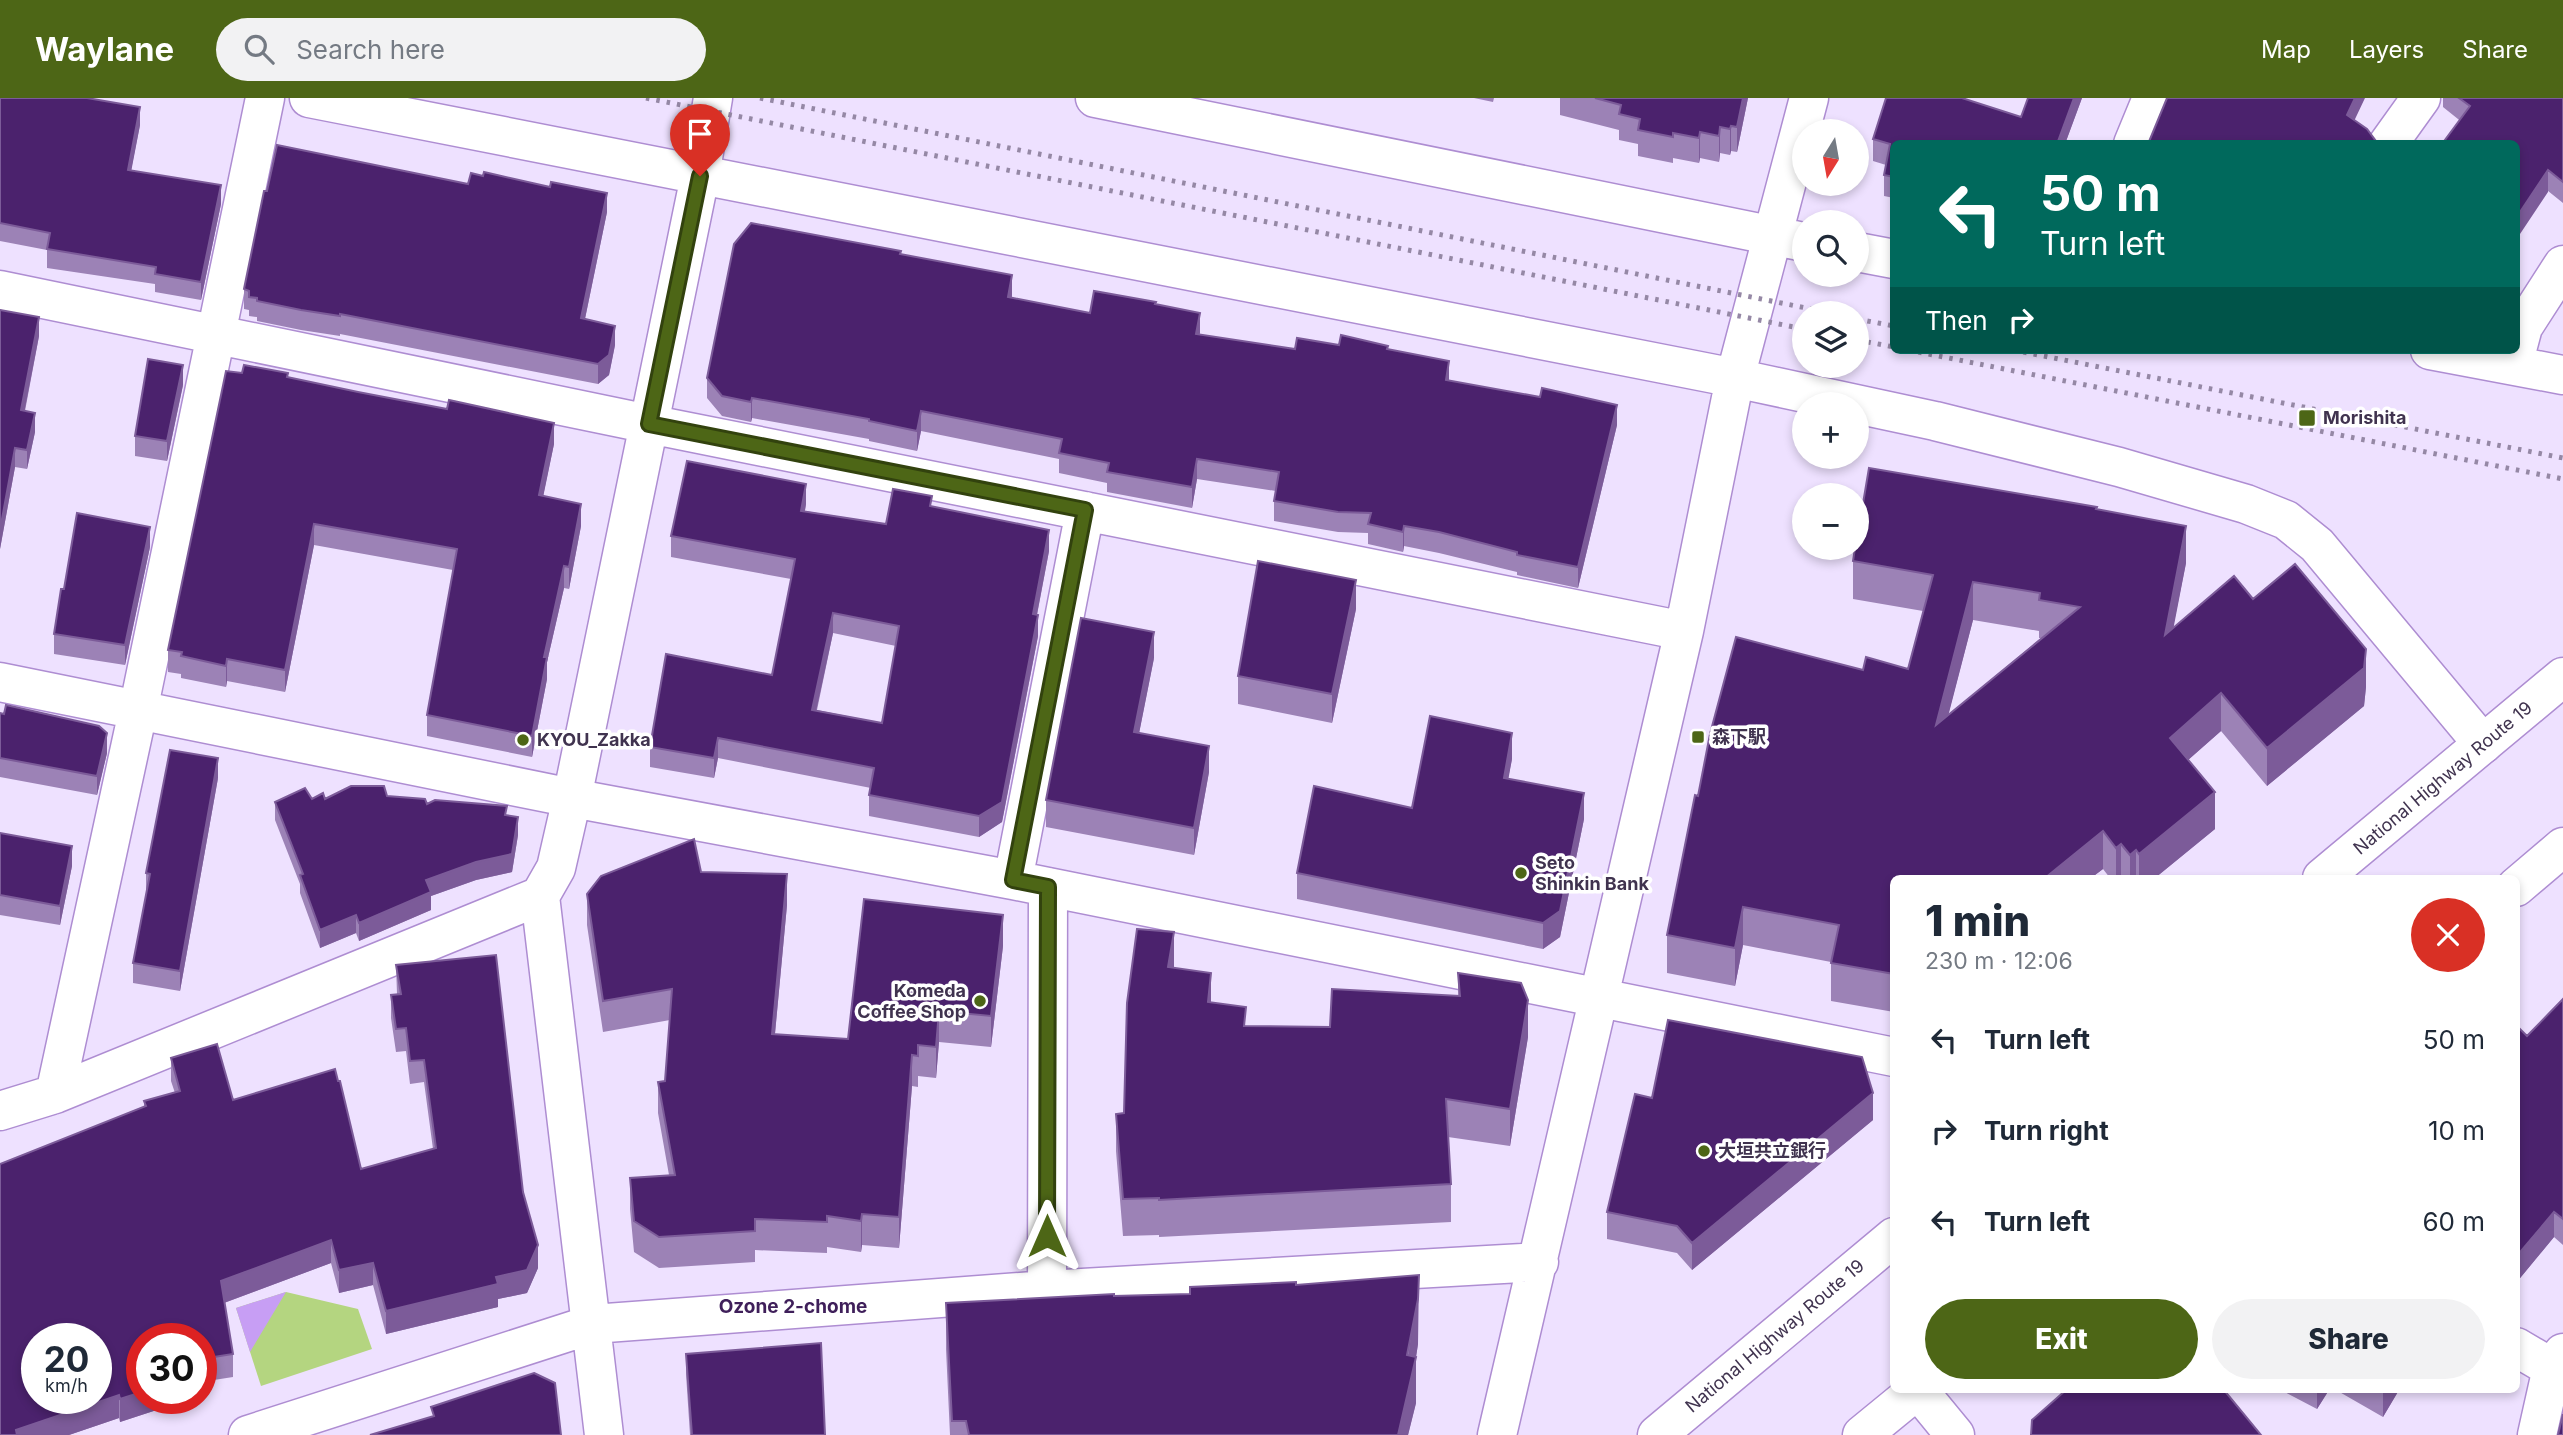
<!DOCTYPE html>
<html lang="en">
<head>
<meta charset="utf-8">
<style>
	body { margin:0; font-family:Inter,"Noto Sans JP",sans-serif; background:#f2f2f3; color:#1f2937; height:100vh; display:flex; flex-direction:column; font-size:26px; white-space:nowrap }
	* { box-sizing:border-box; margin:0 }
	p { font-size:23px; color:#747a83 }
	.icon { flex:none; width:38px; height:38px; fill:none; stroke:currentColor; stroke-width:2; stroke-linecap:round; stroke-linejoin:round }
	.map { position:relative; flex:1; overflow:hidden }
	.drawer { position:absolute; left:1890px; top:777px; width:630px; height:518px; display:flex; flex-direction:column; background:#fff; border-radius:10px; box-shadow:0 4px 10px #0003 }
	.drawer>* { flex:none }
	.top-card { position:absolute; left:1890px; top:42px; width:630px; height:214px; border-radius:10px; box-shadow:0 4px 10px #0003; background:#00695c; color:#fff; overflow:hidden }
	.needle { width:46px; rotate:191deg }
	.fabs { position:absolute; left:1792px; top:21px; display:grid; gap:14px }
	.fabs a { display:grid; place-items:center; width:77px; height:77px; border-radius:50%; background:#fff; box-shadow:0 4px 10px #0003; font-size:35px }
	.speed { position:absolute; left:21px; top:1225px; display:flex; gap:14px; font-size:35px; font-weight:700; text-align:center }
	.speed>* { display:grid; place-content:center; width:91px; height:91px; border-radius:50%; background:#fff; box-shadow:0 4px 10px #0003; line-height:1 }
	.speed small { font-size:18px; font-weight:400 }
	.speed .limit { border:10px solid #d22; background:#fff; color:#111 }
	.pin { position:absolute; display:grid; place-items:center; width:60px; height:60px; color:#fff; margin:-72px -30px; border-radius:50% 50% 50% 0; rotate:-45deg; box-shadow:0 0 7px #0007 }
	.pin .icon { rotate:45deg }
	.me { position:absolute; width:77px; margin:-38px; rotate:0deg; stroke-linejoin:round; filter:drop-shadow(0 0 5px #0008) }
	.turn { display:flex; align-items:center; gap:24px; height:147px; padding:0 35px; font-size:32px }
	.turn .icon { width:91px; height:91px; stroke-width:2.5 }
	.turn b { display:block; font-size:49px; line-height:60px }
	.then { display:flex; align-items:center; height:66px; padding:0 35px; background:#0003; gap:14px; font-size:26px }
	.round { display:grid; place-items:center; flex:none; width:74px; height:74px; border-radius:37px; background:#f2f2f3 }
	.overview { display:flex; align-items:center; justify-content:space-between; height:119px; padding:0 35px }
	h1 { font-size:42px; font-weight:800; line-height:52px }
	.cta { display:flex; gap:14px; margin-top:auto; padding:14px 35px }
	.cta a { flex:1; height:80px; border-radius:42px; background:#4d6616; color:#fff; font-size:28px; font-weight:800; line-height:80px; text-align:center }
	.cta a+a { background:#f2f2f3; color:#1f2937 }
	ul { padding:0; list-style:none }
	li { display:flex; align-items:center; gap:21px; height:91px; padding:0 35px }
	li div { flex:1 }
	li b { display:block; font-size:26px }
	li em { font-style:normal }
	header { display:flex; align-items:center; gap:42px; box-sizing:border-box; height:98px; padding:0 35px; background:#4d6616; color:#fff }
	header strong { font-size:33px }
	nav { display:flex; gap:38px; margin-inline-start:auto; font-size:24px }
	.search { width:490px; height:63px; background:#f2f2f3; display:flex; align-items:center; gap:18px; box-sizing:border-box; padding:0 24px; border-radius:38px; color:#747a83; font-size:26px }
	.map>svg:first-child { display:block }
	.green { fill:#b4d580 }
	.water { fill:#c79ef4 }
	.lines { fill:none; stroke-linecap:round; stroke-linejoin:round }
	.minor-casing { stroke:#ae8dd2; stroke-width:41 }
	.highway-casing { stroke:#ae8dd2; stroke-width:41 }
	.minor { stroke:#fff; stroke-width:38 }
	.highway { stroke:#fff; stroke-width:38 }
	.rail { stroke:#9588a5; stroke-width:5; stroke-dasharray:3.5 7; stroke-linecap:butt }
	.wall { fill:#9c82b6; fill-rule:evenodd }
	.shaded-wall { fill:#7c5b99 }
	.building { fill:#4b226d; stroke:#7c5b99; stroke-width:2; fill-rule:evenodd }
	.route-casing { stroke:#32420e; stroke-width:18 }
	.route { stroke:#4d6616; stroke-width:12 }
	.poi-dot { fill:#4d6616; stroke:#fff; stroke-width:2.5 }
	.labels { text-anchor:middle; stroke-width:7; stroke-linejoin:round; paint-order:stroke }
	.poi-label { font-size:18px; font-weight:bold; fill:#40334f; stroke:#fff; text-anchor:start }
	.street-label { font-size:18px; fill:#40334f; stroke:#fff }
	.neighbourhood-label { font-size:19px; font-weight:bold; fill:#3f1f5a; stroke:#fff }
</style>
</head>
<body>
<header>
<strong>Waylane</strong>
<div class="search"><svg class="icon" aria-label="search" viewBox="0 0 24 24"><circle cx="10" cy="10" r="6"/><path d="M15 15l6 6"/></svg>Search here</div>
<nav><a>Map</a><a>Layers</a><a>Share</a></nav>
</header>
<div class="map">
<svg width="2563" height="1337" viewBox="0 0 2563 1337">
	<rect width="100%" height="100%" fill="#eee1ff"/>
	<!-- green -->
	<path class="green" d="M286,1194l72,17 14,40 -111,37 -25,-78z"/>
	<!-- water -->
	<path class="water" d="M286,1194l-36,60 -14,-44z"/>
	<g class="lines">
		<defs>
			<path id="minor" d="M309,0l1426,280 200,43 184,46 127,37 40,16 31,25 166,199
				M1095,0l709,144
				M2133,46l19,-46
				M2388,46l33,-46
				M1857,154l37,7
				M0,192l649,134 1035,207
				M2430,252l133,25
				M2513,267l10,-38 40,-62
				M0,584l572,116 441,82 881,177
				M1013,782l72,-369
				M540,798l64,539
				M55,996l83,-383 127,-613
				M0,1013l55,-17 485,-198 16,-28 16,-70 128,-622 13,-78
				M1047,1192l1,-403
				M2516,1249l36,21 11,3
				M1918,1292l37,45
				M248,1337l345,-111 454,-34 492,-28
				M1497,1337l187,-804 51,-253 74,-280
				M2537,1337l15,-67 11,-15"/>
			<path id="highway" d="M2322,780l241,-201
				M2516,789l47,-40
				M1657,1337l237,-198
				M1862,1337l55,-45"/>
		</defs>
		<!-- minor casing -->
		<use href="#minor" class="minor-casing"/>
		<!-- highway casing -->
		<use href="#highway" class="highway-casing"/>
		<!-- minor -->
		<use href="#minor" class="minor"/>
		<!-- highway -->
		<use href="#highway" class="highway"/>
		<!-- rail -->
		<path class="rail" d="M646,0l1158,231
			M760,0l1071,215
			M1857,221l37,7
			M1857,242l37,7
			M1908,252l655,129
			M2013,252l550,108"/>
	</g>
	<!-- wall -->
	<path class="wall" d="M0,0l140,27 -9,45 90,34 -20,96 -46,-8v-8l-108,-16v-18l-47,-9z
		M1474,0h20l-1,4z
		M1560,0h188l-11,54 -6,-1 -1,4 -10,-2 -1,9 -19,-4 -1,5 -26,-5v5l-35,-7v-12l-19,-4v-10l-59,-15z
		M2028,0h54l-17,46h-171v54l-10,-2v-21l2,-10 -13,-4v-22l148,-22z
		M2443,0h120v105l-120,-96z
		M483,78l124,36 -22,107 30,26 -6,30 -11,9 -258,-50v2l-39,-6 -44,-9v-4l-8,-1v-6l-5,-1v-20l224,-105z
		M901,156l111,41v3l78,15 66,-9 44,31 95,14 44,-4 49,4 61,31 168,45 -39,163 -61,-13v-3l-78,-19 -35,-7 -1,6 -35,-8v-11l-30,-1 -64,-11v-20l2,-10 -79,-12 -5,29 -85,-16v-9l-48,-10v-14l-138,-28 -4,20 -48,-10v-2l-117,-21 -1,4 -29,-6 -15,-18v-20z
		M0,212l39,26 -14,75 10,21 -8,37 -12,-2 -15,82z
		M242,275l46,5 266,66 -11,52 38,30 -12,63 -5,-1 -17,74v17l-15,78 -105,-21v-21l26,-145 -139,-25 -29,147 -58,-11 -1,6 -45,-9v-4l-13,-2v-22z
		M183,287l-16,76 -32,-5v-20z
		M806,406l-1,7 81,13 46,-18 117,45 -12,64 1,21 -36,186 -23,15 -110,-21v-21l2,-7 -153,-30 -4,20 -64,-11v-20l122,-72 19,-96 -120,-22v-21zM833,535l63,13 -14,77 -65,-13z
		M2097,412l89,53 -13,64 80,-28 113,88 -2,19 -97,80 -46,-55 -33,29 27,69 -60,49h-45l-7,-9 -12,9h-197v134l-63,-11v-39l-88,-17 -8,41 -68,-13v-38l31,-139 165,-126 45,-1 15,-58 -70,-12v-38zM1973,522l66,11v7h2l-93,77z
		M150,449l-25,118 -71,-11v-20l10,-45z
		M1356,511l-24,114 -94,-19v-28z
		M1154,560l-15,75 70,39 -15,83 -148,-28v-27z
		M0,615l107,40 -10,42 -97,-18z
		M1512,661l-4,19 76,41 -24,118 -17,12 -246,-50v-26l115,-65z
		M218,680l-38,213 -47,-8v-20l13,-70v-20z
		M387,698l40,8 80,11 11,20 -6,37 -36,8 -45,16v14l-72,31 -3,-8 -36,15 -20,-55v-9l-25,-64v-18l37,-3z
		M0,735l72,33 -12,59 -60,-10z
		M701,774l86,33 -12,129 73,5 155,-93 -12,101 -52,-5 -3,36 -18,-2v11l-6,-1 -13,162 -37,-3 -1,7 -34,-5v6l-72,-3v12l-96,6 -25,-16 -4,-43v-31l39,-3 -11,-62v-31l7,-1 5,-61 -67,12 -16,-107v-31z
		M396,867l127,227 15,76 -11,25 -29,6v8l-112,27 -13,-49 -34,8 -8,-30 -107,40 9,51v23l-32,5v-43h-59l36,59v5l-58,19 -1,-4 -50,17 75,-328v-6l31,-8 -4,-12v-23l62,42 128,69 72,-20 -9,-67 -14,2 -4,-33 -10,1 -5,-34v-23l6,-1z
		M1174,870l37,35 35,23 84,1 128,-31v-23l70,64 -18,109 -62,-9 3,47v38l-292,15v-2l-36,1 -7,-85v-37l8,-1z
		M2563,901v246l-9,-8 -38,46v-253l11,6z
		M1652,1000l221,22 -181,150 -15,-17 -70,-14v-27z
		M1296,1187l122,59 -2,13v46l-8,32h-458l-4,-86v-46l244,-9z
		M686,1256l139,81h-135l-4,-61z
		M2281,1292h48l-12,19z
		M2336,1292h63l-16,27z"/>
	<!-- shaded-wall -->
	<path class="shaded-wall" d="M1743,0h5l-11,54v-25z
		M2074,0h8l-17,46h-8z
		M2355,0h10l-18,38v-21z
		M140,9v18l-12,63v-18z
		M1731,28v25l-1,4v-26z
		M1720,29v26l-1,9v-26z
		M1700,34v26l-1,5v-25z
		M2548,72v22l-32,48v-22z
		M221,87v19l-20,96v-18z
		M607,95v19l-26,126v-20z
		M1012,177v20l-4,22v-20z
		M1200,215v20l-4,22v-21z
		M39,219v19l-18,93v-19z
		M615,228v19l-6,30 -11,9v-20z
		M1449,263v20l-3,-1z
		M183,267v20l-16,76v-20z
		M752,300v20l-1,4v-20z
		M1617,307v20l-39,163v-21z
		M921,313v20l-4,20v-20z
		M35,315v19l-8,37v-19z
		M554,325v21l-15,73v-22z
		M15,350v19l-15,82v-19z
		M1197,361v20l-5,29v-21z
		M806,386v20l-5,27v-20z
		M581,406v22l-12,63v-22z
		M314,426v21l-29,147v-22z
		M1404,428v20l-1,6v-20z
		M2186,428v37l-21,109v-37z
		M150,429v20l-25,118v-20z
		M1049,432v21l-16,84v-21z
		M564,468v22l-17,74v17l-15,78v-21l12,-79z
		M1356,482v29l-24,114v-29z
		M1973,484v38l-37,143v-38z
		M833,515v20l-21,97v-20z
		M1038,517v21l-36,186 -23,15v-21z
		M1154,534v26l-20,101v-27z
		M2366,551v38l-2,19 -97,80v-38z
		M227,561v22l-1,6v-21z
		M2221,595v38l-51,45v-38z
		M107,635v20l-10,42v-19z
		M1512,635v26l-8,44v-25z
		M718,640v20l-4,20v-20z
		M1209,648v26l-15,83v-27z
		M218,660v20l-38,213v-20z
		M2215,694v37l-60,49h-16v-24z
		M1584,695v26l-24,118 -17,12v-26z
		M518,719v18l-6,37 -36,8 -45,16v14l-72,31v-18l67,-43z
		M2103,733v38l-12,9h-46z
		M2121,746v34h-5v-30z
		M72,748v20l-12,59v-19z
		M2136,752v28h-6v-23z
		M787,776v31l-15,160v-31z
		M1743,809v38l-8,41v-38z
		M356,817v18l-36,15v-18z
		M1003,817v31l-12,101v-31z
		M1174,834v37l-6,-2z
		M1211,875v37l-3,-8z
		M1528,902v37l-18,109v-37z
		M939,913v31l-3,36v-31z
		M912,957v31l-13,162v-31z
		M1873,995v27l-181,150v-27z
		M2554,1114v25l-38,46v-26z
		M862,1116v31l-1,7v-31z
		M331,1142v23l-110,41v-23z
		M538,1147v23l-11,25 -29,6v8l-112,27v-23l110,-34z
		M373,1165v22l-34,8v-23z
		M1419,1177l-1,69 -2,13v46l-8,32h-10z
		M2317,1292h12l-12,19z
		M2383,1292h16l-16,27z
		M142,1294v6h36v5l-58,19v-23z
		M119,1297v23l-50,17h-53v-5z"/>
	<!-- building -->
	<path class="building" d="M0,0h87l53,9 -12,63 93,15 -20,97 -46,-8 1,-7 -109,-18 3,-16 -50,-10z
		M1595,0h148l-6,29 -6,-1 -1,3 -10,-2 -1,9 -19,-4 -1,6 -26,-5v4l-35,-7 2,-11 -21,-5 2,-9z
		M1886,0h76l59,19 7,-19h46l-17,46h-163v33l-10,-2 6,-31 -17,-5z
		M2167,0h188l-8,17 20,14 9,12 13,3h-241z
		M2459,0h104v84l-15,-12 -32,48v-74h-74l28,-38z
		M277,47l191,39 3,-11 12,3 1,-4 66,15 1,-5 56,11 -26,125 34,8 -6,29 -11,9 -258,-50v2l-39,-6 -44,-9v-3l-8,-1v-6l-5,-2 20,-98h3z
		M751,125l150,28 -1,3 112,21 -4,22 82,16 4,-22 62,11 -1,2 45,9 -4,21 99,15 2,-11 42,7 2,-10 47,11 -1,3 62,12 -3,19 94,17 2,-9 75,17 -39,162 -61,-12v-3l-78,-20 -35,-6 -1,6 -35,-8 3,-11 -33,-1 -64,-11 5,-29 -82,-13 -5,28 -85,-15 2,-9 -50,-10 3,-14 -141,-28 -4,20 -48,-10v-2l-117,-21 -1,4 -29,-6 -15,-18 27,-134z
		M0,212l39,7 -18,93 14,3 -8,37 -12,-2 -15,82z
		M148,261l35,6 -16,76 -32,-5z
		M244,267l44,8 -1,4 71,15 89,17 2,-9 105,23 -15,72 42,9 -12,63 -5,-1 -20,91h3l-15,79 -105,-21 30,-166 -143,-25 -29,146 -58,-11 -1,7 -45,-10 1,-4 -14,-2 58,-279 16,2z
		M687,363l119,23 -5,27 85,13 7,-35 39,7 -2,10 119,24 -16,84 5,1 -36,187 -23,14 -110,-21 5,-27 -156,-30 -4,20 -64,-11 16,-93 106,21 23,-116 -124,-23zM833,515l66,13 -17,97 -70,-13z
		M1869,370l228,39 -1,2 90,17 -21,109 69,-59 19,23 42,-35 71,85 -2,19 -97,80 -46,-55 -51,45 45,54 -76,62 -3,-4 -6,5 -9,-11 -5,4 -13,-17 -58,47h-151v96l-63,-11 8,-38 -96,-18 -8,41 -68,-13 28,-140 3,1 12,-62 26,-97 127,33 3,-13 42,12 25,-94 -80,-14 2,-13h2v-9zM1973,484l67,11 -1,7 41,7 -144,118z
		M77,415l73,14 -25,118 -71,-11 7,-45h3z
		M1258,463l98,19 -24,114 -94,-18z
		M1081,520l73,14 -20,100 75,14 -15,82 -148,-28z
		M6,607l93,21 8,7 -10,43 -97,-18v-45l4,1z
		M1430,618l82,17 -8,45 80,15 -24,118 -17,12 -246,-50 17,-87 98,22z
		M170,652l48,8 -38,213 -47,-8 17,-89 -4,-1z
		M351,688h33l3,10 38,3 2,5 8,-4 72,6 -2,9 13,2 -6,37 -36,8 -50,18 5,12 -72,31 -3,-8 -36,15 -20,-55 3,-1 -28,-72 30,-14 7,11 11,-6 2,6z
		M0,735l72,13 -12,60 -60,-11z
		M694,741l7,33 86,2 -15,160 76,5 16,-140 139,16 -12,101 -52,-5 -3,36 -18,-2v11l-6,-1 -13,162 -37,-3 -1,7 -34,-5v6l-72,-3v12l-96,6 -25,-16 -4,-43 45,-3 -17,-93 7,-1 7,-92 -69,12 -16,-107 14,-18z
		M1137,831l37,3 -6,35 43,6 -3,29 38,5 -2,19 86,1 2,-38 128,7 -2,-23 63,10 7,17 -18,109 -64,-10 5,85 -292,16v-2l-36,1 -7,-85 8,-1 3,-110z
		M496,857l27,237 15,53 -11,25 -31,7 2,7 -112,27 -13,-48 -34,7 -8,-30 -110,41 12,73 -32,5v-20h-59v53l-22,7 -1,-4 -103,35 1,5h-17v-271l146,-58 -2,-5 36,-10 -9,-33 46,-14 16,56 102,-31 3,12h2l21,88 75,-21 -12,-88 -14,1 -4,-33 -10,1 -5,-34 10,-1 -5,-29zM37,1241h59v59h-59z
		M2563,901v220l-9,-7 -38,45v-227l3,-2 8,8z
		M1668,922l194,37 11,36 -181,150 -15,-17 -70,-14 28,-118 17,4z
		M1419,1177l-1,24 -11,56 9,2 -18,78h-429l-3,-14h-14l-6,-118 168,-9v2l76,-2v-7l106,-5v3z
		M821,1245l4,92h-133l-6,-81z
		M534,1275l21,10 6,52h-191l64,-19 -3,-9z
		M2066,1292h158l37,45h-230l1,-15z
		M2563,1316v21h-5z"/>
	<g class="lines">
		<defs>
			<path id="route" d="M700,78l-51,248 436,86 -72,370 35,7 -1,349"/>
		</defs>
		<!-- route casing -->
		<use href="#route" class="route-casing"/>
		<!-- route -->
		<use href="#route" class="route"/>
	</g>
	<!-- markers -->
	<g class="poi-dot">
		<rect x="2298" y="311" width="18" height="18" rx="3.5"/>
		<rect x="1691" y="632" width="14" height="14" rx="3.5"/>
		<circle cx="523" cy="642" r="7"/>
		<circle cx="1521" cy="775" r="7"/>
		<circle cx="980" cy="903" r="7"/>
		<circle cx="1704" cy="1053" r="7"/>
	</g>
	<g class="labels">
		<!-- poi labels -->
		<g class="poi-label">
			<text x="2323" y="326">Morishita</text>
			<text x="1712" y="645">森下駅</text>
			<text x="537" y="648">KYOU_Zakka</text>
			<text x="1535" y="771">Seto<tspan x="1535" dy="21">Shinkin Bank</tspan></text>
			<text x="966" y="899" text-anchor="end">Komeda<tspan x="966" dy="21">Coffee Shop</tspan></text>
			<text x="1718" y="1059">大垣共立銀行</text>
		</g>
		<!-- street labels -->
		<g class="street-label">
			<text transform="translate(2443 680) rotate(-40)" y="6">National Highway Route 19</text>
			<text transform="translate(1775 1238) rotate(-40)" y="6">National Highway Route 19</text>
		</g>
		<!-- neighbourhood labels -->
		<g class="neighbourhood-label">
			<text x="793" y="1215">Ozone 2-chome</text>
		</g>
	</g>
</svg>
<div class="fabs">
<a><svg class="needle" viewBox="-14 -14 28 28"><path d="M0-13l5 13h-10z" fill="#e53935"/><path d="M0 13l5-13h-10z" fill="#747a83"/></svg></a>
<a><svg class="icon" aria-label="search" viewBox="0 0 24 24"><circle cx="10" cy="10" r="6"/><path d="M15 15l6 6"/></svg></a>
<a><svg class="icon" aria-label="layers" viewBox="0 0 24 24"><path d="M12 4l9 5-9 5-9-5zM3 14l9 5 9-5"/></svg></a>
<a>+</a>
<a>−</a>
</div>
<div class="speed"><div>20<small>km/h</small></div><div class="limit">30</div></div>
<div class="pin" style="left:700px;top:78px;background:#d93025"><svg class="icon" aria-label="arrive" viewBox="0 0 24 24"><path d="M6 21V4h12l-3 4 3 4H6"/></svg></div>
<svg class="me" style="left:1047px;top:1138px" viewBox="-20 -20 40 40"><path d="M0-17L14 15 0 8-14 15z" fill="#4d6616" stroke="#fff" stroke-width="4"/></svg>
<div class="top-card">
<div class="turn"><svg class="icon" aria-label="left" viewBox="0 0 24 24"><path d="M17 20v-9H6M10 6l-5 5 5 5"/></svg><div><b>50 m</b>Turn left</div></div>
<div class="then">Then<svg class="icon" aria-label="right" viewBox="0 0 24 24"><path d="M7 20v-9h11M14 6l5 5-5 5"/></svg></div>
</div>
<section class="drawer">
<div class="overview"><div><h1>1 min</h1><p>230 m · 12:06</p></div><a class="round" style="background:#d93025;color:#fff"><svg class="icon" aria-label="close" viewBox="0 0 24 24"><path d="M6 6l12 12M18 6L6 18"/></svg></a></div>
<ul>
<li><svg class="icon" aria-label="left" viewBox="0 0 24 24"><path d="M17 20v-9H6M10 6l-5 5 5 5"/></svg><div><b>Turn left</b></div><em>50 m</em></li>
<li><svg class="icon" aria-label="right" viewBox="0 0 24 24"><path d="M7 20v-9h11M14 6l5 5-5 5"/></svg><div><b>Turn right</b></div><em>10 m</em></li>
<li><svg class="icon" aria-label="left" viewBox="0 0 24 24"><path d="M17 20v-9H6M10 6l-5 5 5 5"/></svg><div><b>Turn left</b></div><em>60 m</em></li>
</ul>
<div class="cta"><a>Exit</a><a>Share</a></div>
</section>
</div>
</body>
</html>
